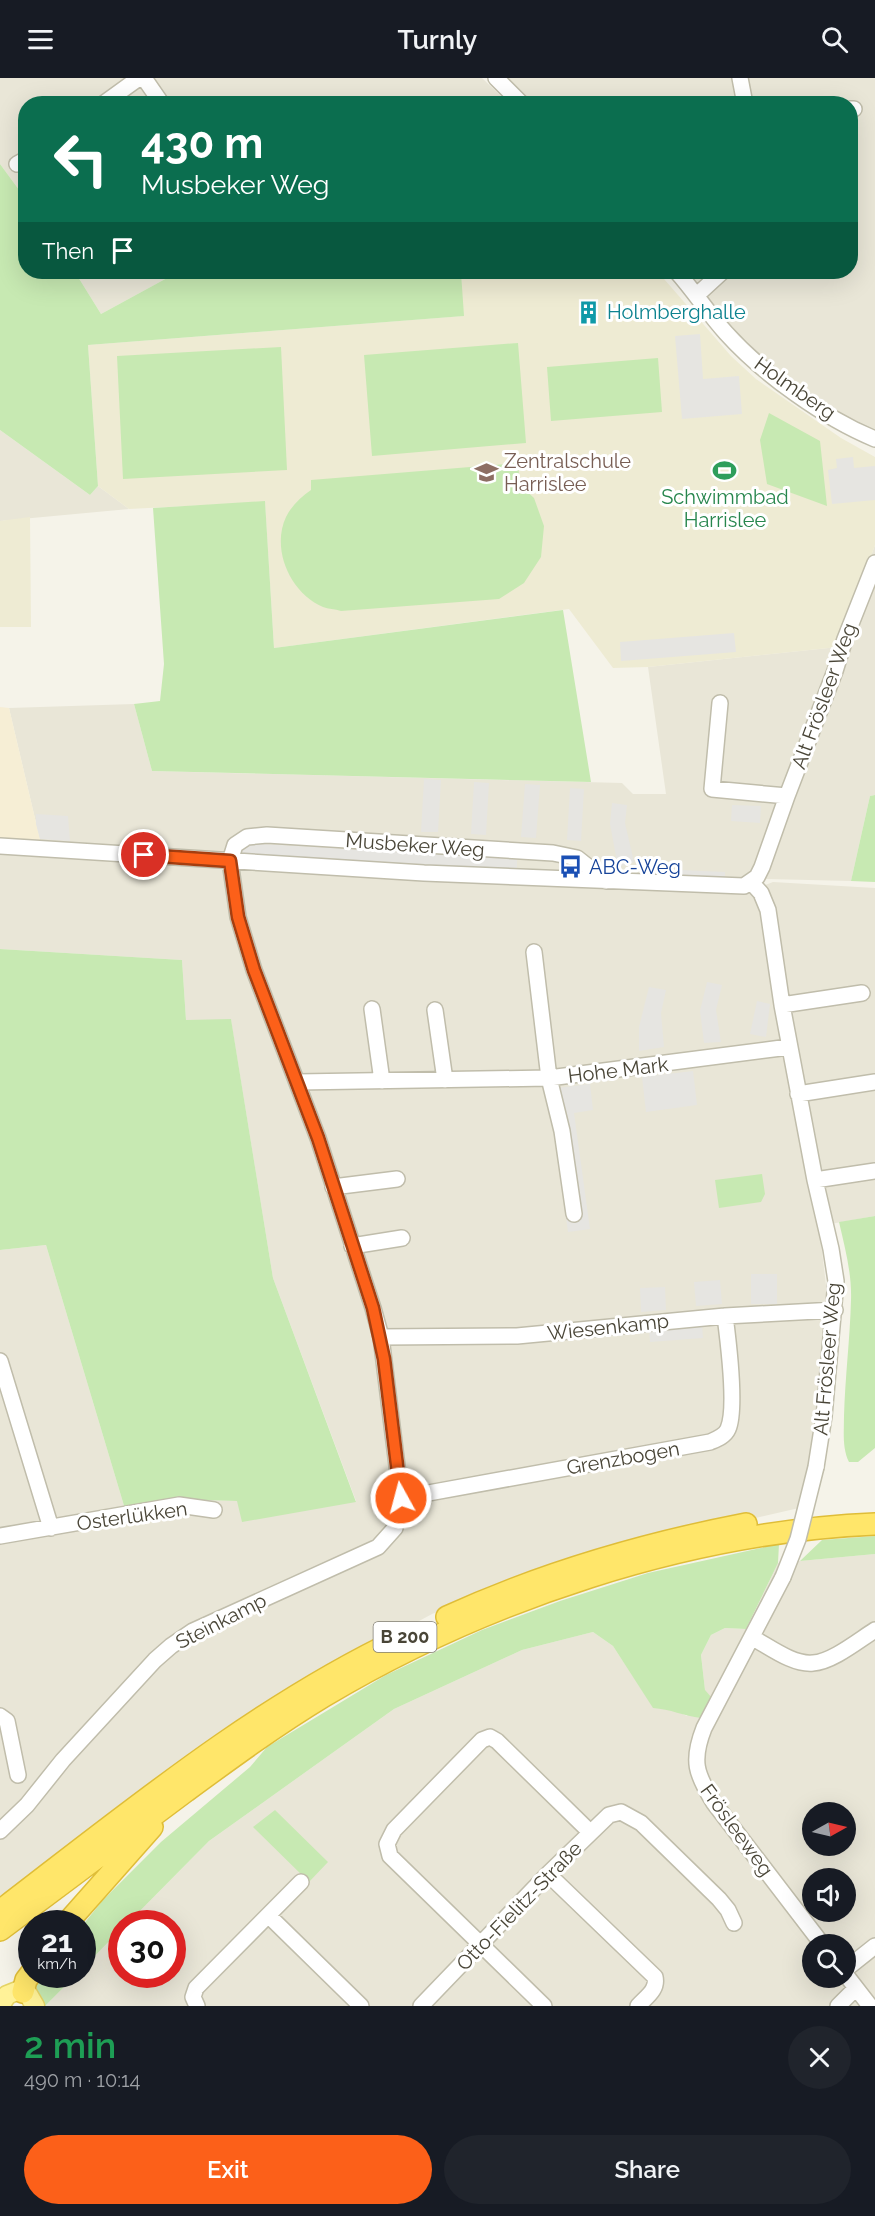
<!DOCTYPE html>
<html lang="en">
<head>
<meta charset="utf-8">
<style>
	body { margin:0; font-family:Raleway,sans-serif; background:#20242c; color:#f1f3f6; height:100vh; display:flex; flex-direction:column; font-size:22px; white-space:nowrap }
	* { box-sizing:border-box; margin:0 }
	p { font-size:20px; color:#9ea1a6 }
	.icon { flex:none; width:33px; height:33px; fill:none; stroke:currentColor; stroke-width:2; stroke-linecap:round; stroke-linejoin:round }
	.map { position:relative; height:1928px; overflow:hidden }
	.side { display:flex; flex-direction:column; background:#171b24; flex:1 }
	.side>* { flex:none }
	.guide { position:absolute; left:18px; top:18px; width:840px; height:183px; border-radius:24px; box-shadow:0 6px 24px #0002; background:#0b6e4f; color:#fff; overflow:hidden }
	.needle { width:39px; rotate:82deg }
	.tools { position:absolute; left:802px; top:1724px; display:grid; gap:12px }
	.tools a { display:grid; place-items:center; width:54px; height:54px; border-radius:50%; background:#171b24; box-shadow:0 6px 24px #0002; font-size:30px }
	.speed { position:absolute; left:18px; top:1832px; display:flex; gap:12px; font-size:30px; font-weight:700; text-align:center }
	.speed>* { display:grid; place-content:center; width:78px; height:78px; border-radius:50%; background:#171b24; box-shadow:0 6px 24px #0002; line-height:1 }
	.speed small { font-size:15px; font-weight:400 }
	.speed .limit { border:9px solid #d22; background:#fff; color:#111 }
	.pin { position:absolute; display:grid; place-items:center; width:51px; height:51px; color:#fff; margin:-26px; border:3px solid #fff; border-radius:50%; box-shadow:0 2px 6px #0007 }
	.me { position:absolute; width:66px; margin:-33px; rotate:353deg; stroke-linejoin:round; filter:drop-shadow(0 0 4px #0008) }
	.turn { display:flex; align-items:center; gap:21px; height:126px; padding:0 24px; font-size:27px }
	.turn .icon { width:78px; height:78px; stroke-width:2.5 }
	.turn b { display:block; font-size:42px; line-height:51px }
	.then { display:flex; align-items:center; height:57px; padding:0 24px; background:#0003; gap:12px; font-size:22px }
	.round { display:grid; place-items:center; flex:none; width:63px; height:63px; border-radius:32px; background:#20242c }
	.overview { display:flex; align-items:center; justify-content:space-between; height:102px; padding:0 24px }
	h1 { font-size:36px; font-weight:600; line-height:45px; color:#1e9e55 }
	.button { display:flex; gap:12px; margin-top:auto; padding:12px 24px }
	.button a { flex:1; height:69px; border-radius:36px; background:#fc6019; color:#fff; font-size:24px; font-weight:600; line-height:69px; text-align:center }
	.button a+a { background:#20242c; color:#f1f3f6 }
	header { display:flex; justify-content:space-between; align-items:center; height:78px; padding:0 24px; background:#171b24; font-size:27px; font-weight:600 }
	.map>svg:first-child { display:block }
	.residential { fill:#e9e6d7; fill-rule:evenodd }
	.commercial { fill:#f6eed5 }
	.education { fill:#eeebd3 }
	.green { fill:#c7e9b2 }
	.parking { fill:#e6e5e1 }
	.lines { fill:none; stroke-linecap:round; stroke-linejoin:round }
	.minor-casing { stroke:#c0bdab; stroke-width:18 }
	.major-casing { stroke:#e5d466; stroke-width:21 }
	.highway-casing { stroke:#dfbd38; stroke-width:24 }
	.minor { stroke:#fff; stroke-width:15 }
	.major { stroke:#fff298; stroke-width:18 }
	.highway { stroke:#ffe66a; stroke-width:21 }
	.minor-bridge-casing { stroke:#c0bdab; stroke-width:18; stroke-linecap:butt }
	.minor-bridge { stroke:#fff; stroke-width:15 }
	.route-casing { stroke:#a43e10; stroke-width:15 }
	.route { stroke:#fc6019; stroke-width:10 }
	.labels { text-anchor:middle; stroke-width:6; stroke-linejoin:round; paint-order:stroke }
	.shield { fill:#fff; stroke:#807d73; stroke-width:1.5 }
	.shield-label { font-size:18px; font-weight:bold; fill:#494537 }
	.culture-label { font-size:20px; fill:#0d838f; stroke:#fff; text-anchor:start }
	.street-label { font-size:20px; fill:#494537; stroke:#fff }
	.education-label { font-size:20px; fill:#785e54; stroke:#fff; text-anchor:start }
	.leisure-label { font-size:20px; fill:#27864d; stroke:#fff }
	.transit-label { font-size:20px; fill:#164399; stroke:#fff; text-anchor:start }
</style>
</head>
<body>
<header><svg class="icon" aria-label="menu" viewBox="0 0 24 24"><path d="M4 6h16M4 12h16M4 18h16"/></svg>Turnly<svg class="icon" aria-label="search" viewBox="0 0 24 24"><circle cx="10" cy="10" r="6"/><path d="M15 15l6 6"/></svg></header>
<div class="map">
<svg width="875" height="1928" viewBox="0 0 875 1928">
	<rect width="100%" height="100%" fill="#f5f3e9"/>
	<!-- residential -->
	<path class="residential" d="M0,0h482l26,25 -482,1 -1,94 -25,-34z
		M505,0h370v351l-47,-21 -52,-37 -45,-42 -43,-57h162v-168l-317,-1z
		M75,194h103l-77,42z
		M0,352l90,65 8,-9 31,23 -129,12z
		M875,467v250l-5,1 -19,85 -84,-2 -28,4 -698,-39 -32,-136 125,-4 18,67 470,12 11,11h33l-18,-127 190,-20z
		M0,776l744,39 29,-11 102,6v328l-56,10 9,76 -20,166 -9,40 -239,55 -128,51 -120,65 -312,224v-653l46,-5 79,264 44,-10 69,2 5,20 113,-20 -83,-223 -42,-258h-45l-4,-60 -182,-11z
		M875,1476v452h-830l32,-32h5l1,-6 38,-39 1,45h50v-51h-44l81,-82 185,-132 128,-59 71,-18 20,14 40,61 19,2 15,7 18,-26 -4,-35 10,-20 14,-7 21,1 32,-66zM813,1734h33v33h-33zM813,1800h33v33h-33zM813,1866h33v33h-33z"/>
	<!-- commercial -->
	<path class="commercial" d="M0,629l9,1 32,136 -41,-3z"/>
	<!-- education -->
	<path class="education" d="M461,194h197l73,84 25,23 85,59 34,19v88l-37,102 -190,20 -35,1 -44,-59 -295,39 -9,-146 -136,7 -31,-23 -10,-141 375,-29z
		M30,439l1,110h-31v-106z"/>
	<!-- green -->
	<path class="green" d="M0,86l25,34 1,74h49l26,42 77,-42h283l3,44 -376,29 10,141 -8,9 -90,-65z
		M518,265l8,100 -154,13 -8,-101z
		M281,269l6,123 -164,9 -6,-123z
		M658,280l4,54 -111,9 -4,-54z
		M769,335l51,28 7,65 -60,-22 -7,-44z
		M518,385l2,22 14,13 10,28 -3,31 -17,26 -25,16 -158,12c-6,-2 -13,-2 -18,-4 -33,-14 -52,-58 -37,-90 6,-12 15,-20 25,-27v-10z
		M265,423l9,147 289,-38 28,172 -439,-11 -18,-67 26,-3 4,-37 -11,-156z
		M875,717v87l-24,-1 19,-85z
		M0,871l182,11 4,60 45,-1 42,259 83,224 -114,20 -5,-21 -68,-2 -44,10 -79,-264 -46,5z
		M762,1096l3,20 -4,8 -42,6 -4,-28z
		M875,1138v232l-17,14h-9c-7,-14 -5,-31 -5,-46 1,-39 6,-77 7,-116 1,-26 -6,-52 -12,-78z
		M875,1458v18l-75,7 22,-21z
		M779,1466l-1,19 -32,66 -21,-1 -14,7 -10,20 4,35 7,8 -11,20c-17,-2 -31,-9 -48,-10l-40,-62 -20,-14 -71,18 -128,59 -185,132 -81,82h-6l-1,6 -38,39v-43l19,-24 59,-59 89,-75 17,-20 119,-72 96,-45 78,-29 88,-28z
		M275,1732l53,52 -19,20 -56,-55z
		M41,1896h36l-32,32h-5l-5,-25z"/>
	<!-- parking -->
	<path class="parking" d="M700,256l3,45 36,-3 3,38 -60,5 -7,-83z
		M853,379l1,11 21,-2v34l-43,4 -4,-34 9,-2 -1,-9z
		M734,555l2,19 -115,9 -1,-19z
		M424,701l17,1 -3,52h-17z
		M474,704l15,1 -3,52 -15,-1z
		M525,706l15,1 -4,53 -15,-1z
		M570,710l14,1 -3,52 -14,-1z
		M612,725l15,2 -2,18 9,39 -16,5 -8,-43z
		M732,727l29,1 -1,17 -29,-2z
		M36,736l32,2 2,25 -30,-2 -4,-15z
		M240,765l277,15v12l-278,-15z
		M658,791l67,3v8l-67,-3z
		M707,904l15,3 -6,25 5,32 -17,1 -4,-32z
		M649,909l17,3 -5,23 3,34 -25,4v-24z
		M757,923l13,3 -4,33 -16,-3z
		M693,993l4,34 -51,7 -4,-35z
		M590,1006l3,26 -19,3 16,116 -22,3 -20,-143z
		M751,1196h26v30h-26z
		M720,1202l2,24 -26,2 -2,-24z
		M665,1209l1,23 -25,2 -1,-24z
		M702,1246l1,14 -53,4 -1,-14z"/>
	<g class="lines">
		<defs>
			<path id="minor" d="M144,0l18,26
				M496,0l26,26
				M740,0l5,26
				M103,26l36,-26
				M850,31h4
				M17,86l9,-5
				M677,194c17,19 31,41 49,61 37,41 98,85 149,106
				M697,217l25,-23
				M720,625l-8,86 75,7
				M0,768l424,27 320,13 13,-9 5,-10 25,-71 48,-125 10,-32 30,-76
				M751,804l10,11 7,17 14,95 33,175 16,69 5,32 -12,135 -8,51
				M534,874l15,126 13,53 12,83
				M782,927l80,-12
				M372,931l10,72
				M435,932l10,70
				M298,1004l251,-4 240,-31
				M798,1016l77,-12
				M815,1102l60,-9
				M333,1109l64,-8
				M352,1168l50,-8
				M381,1259l136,-1 208,-20 110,-6
				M0,1283l51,167
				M401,1420l309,-56c7,-3 15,-6 18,-13 9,-20 0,-90 -3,-113
				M0,1458l179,-31 35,5
				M783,1499l-79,151c-13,33 -8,46 10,75l108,141
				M753,1560c17,9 40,27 60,25 19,-1 46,-23 62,-33
				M0,1638l7,5 11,54
				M0,1753l27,-26 36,-45 92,-100 16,-14 22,-15 185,-84 17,-19 6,-30 -20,-161 -8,-29 -55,-170 -64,-168 -16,-53 -8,-56 5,-16 12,-8 20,-2 286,18 24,5 29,23
				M548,1796l107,103c3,13 -9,20 -17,29
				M269,1838l92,90
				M846,1891l29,-23
				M846,1897l24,31
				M197,1928l-4,-9 3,-9 105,-106
				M421,1928l127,-132 61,-59 12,-3 20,11 78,76 9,11 6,13
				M544,1928l-154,-150 -3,-12 7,-14 88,-90 8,-3 7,4 93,91
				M838,1928l18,-18"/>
			<path id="major" d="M0,1928l7,-11 10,-4 11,3 7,12"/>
			<path id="highway" d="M447,1539c96,-44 196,-73 299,-93
				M0,1833c127,-97 255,-203 400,-272
				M67,1845l85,-96
				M0,1852c62,-47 124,-93 186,-139 45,-33 90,-66 138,-95 161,-96 363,-164 551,-172
				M23,1914l3,-12 6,-8"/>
		</defs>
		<!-- minor casing -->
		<use href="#minor" class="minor-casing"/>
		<!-- major casing -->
		<use href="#major" class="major-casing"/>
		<!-- highway casing -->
		<use href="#highway" class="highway-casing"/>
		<!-- minor -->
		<use href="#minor" class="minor"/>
		<!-- major -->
		<use href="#major" class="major"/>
		<!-- highway -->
		<use href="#highway" class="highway"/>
		<defs>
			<path id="minor-bridge" d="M783,1499l15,-38 18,-72"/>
		</defs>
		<!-- minor-bridge casing -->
		<use href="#minor-bridge" class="minor-bridge-casing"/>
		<!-- minor-bridge -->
		<use href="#minor-bridge" class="minor-bridge"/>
	</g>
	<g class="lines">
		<defs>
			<path id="route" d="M144,777l86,6 8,56 16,53 64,168 55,170 11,51 17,139"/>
		</defs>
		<!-- route casing -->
		<use href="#route" class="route-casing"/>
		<!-- route -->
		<use href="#route" class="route"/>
	</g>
	<!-- icons -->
	<defs>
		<symbol id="building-bare" viewBox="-9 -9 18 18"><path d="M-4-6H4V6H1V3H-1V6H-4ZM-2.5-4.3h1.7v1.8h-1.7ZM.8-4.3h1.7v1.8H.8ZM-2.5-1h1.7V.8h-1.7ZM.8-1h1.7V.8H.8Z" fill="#0f9aa8" stroke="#fff" stroke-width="2.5" paint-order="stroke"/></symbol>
		<symbol id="stadium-bare" viewBox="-9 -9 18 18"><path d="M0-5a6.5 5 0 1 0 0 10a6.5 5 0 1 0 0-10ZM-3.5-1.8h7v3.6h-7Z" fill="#2e9e5b" stroke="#fff" stroke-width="2.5" paint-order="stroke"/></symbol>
		<symbol id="school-bare" viewBox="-9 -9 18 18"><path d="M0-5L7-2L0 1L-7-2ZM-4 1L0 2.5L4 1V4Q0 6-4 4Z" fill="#8d6e63" stroke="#fff" stroke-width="2.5" paint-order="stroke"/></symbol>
		<symbol id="bus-bare" viewBox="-9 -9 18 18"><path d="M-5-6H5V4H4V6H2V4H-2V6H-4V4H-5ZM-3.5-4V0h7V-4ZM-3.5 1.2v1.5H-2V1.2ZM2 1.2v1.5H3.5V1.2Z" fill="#1a4fb4" stroke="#fff" stroke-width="2.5" paint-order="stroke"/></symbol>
	</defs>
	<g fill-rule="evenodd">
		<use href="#building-bare" x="572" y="218" width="33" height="33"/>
		<use href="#stadium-bare" x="708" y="376" width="33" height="33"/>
		<use href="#school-bare" x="470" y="378" width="33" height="33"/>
		<use href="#bus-bare" x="554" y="772" width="33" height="33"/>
	</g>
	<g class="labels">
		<!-- shield labels -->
		<rect class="shield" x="373.5" y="1544" width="63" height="30" rx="4.5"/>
		<g class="shield-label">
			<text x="405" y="1565">B 200</text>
		</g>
		<!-- culture labels -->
		<g class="culture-label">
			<text x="607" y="241">Holmberghalle</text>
		</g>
		<!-- street labels -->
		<g class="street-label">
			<text transform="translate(795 310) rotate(35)" y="7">Holmberg</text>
			<text transform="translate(824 618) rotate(-70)" y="7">Alt Frösleer Weg</text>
			<text transform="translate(415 767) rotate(4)" y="7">Musbeker Weg</text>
			<text transform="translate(618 992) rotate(-7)" y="7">Hohe Mark</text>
			<text transform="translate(608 1249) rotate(-6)" y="7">Wiesenkamp</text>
			<text transform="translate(827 1281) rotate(-85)" y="7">Alt Frösleer Weg</text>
			<text transform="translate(623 1380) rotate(-10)" y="7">Grenzbogen</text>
			<text transform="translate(132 1438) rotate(-8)" y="7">Osterlükken</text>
			<text transform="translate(221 1543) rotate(-27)" y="7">Steinkamp</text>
			<text transform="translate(737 1752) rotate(54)" y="7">Frösleeweg</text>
			<text transform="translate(519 1828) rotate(-46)" y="7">Otto-Fielitz-Straße</text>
		</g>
		<!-- education labels -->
		<g class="education-label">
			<text x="504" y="390">Zentralschule<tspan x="504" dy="23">Harrislee</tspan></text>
		</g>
		<!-- leisure labels -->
		<g class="leisure-label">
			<text x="725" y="426">Schwimmbad<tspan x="725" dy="23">Harrislee</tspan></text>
		</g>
		<!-- transit labels -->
		<g class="transit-label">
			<text x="589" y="796">ABC-Weg</text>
		</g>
	</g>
</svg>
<div class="tools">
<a><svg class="needle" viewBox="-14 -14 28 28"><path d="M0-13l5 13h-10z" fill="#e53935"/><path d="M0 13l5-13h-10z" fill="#9ea1a6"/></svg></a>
<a><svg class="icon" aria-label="sound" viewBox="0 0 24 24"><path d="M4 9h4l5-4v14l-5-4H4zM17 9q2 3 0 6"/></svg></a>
<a><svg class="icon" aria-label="search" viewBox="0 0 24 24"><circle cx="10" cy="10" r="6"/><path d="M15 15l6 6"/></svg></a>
</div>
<div class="speed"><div>21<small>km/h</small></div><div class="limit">30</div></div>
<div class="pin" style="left:144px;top:777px;background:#d93025"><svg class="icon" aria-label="arrive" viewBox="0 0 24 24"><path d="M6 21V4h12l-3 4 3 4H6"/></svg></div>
<svg class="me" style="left:401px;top:1420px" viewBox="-20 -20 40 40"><circle r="17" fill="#fc6019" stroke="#fff" stroke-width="3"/><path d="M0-11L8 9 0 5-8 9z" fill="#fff"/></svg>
<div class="guide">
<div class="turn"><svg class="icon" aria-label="left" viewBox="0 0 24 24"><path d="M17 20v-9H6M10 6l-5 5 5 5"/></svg><div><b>430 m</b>Musbeker Weg</div></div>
<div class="then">Then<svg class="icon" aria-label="arrive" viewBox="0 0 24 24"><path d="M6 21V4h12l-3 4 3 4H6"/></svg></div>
</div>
</div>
<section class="side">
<div class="overview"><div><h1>2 min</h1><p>490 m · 10:14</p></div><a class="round"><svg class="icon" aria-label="close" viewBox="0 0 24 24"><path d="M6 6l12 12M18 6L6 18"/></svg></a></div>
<div class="button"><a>Exit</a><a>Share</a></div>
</section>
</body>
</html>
